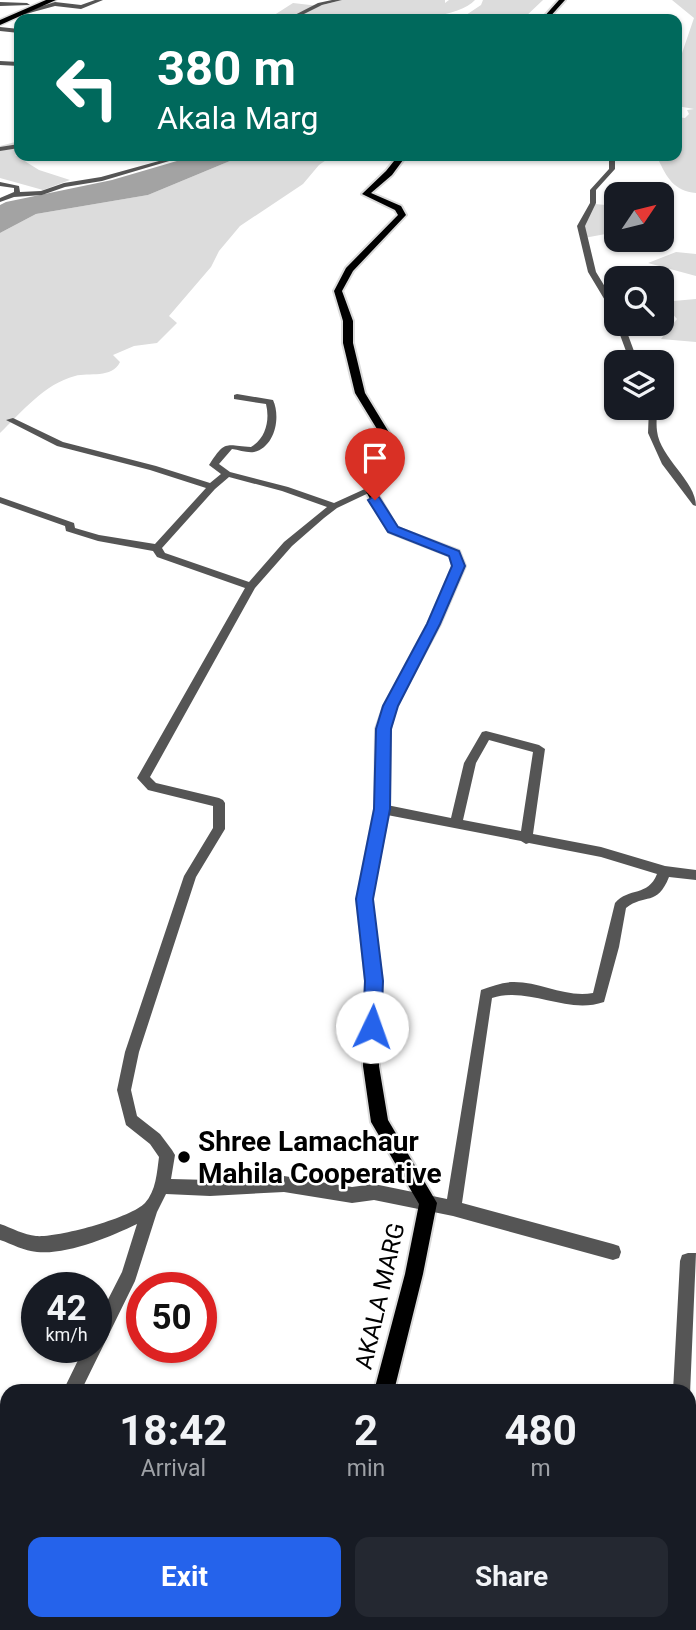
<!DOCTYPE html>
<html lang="en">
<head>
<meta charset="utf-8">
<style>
	body { margin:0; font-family:Roboto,sans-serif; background:#242831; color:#f1f3f6; height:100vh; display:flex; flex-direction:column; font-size:26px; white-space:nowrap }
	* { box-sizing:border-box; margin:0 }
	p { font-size:23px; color:#9ea1a6 }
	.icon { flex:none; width:38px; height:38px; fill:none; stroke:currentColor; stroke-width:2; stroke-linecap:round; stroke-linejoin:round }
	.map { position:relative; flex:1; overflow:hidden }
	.details { position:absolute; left:0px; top:1384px; width:696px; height:247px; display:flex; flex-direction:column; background:#171b24; border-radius:21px 21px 0 0; box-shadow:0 2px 5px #0004 }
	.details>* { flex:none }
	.banner { position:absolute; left:14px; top:14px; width:668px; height:147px; border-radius:14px; box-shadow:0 2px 5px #0004; background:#00695c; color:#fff; overflow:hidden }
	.needle { width:46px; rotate:55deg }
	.controls { position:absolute; left:604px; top:182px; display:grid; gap:14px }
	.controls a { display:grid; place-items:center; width:70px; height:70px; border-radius:14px; background:#171b24; box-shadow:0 2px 5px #0004; font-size:35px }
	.speed { position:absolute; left:21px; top:1272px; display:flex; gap:14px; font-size:35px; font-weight:700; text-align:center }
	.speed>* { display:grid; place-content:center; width:91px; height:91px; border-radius:50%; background:#171b24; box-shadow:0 2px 5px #0004; line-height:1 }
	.speed small { font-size:18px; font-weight:400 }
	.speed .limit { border:10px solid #d22; background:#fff; color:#111 }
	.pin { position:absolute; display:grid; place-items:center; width:60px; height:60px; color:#fff; margin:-72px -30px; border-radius:50% 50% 50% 0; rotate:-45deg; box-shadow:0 0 7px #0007 }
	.pin .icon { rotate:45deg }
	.me { position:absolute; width:77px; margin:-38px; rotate:3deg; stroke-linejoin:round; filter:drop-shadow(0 0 5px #0008) }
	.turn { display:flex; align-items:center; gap:24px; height:147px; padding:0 28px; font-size:32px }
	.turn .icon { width:91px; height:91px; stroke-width:2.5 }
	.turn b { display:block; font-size:49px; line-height:60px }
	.eta { display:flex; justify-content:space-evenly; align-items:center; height:119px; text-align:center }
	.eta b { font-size:42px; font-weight:700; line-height:49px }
	.primary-button { display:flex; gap:14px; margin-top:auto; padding:14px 28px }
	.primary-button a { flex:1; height:80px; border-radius:14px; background:#2563eb; color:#fff; font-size:28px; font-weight:700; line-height:80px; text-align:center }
	.primary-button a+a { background:#242831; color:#f1f3f6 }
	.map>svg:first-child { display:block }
	.green { fill:#dcdcdc }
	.water { fill:#a3a3a3 }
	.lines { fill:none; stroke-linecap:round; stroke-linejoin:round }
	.major-casing { stroke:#dbdbdb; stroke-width:4 }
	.highway-casing { stroke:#dbdbdb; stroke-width:3 }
	.minor { fill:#555; fill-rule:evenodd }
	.major { fill:#000; fill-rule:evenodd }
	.highway { fill:#000; fill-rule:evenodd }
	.route { fill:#2563eb; stroke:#184099; stroke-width:2 }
	.poi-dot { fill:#000; stroke:#fff; stroke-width:2.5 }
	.labels { text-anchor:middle; stroke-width:5; stroke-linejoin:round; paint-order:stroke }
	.street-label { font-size:24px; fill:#000; stroke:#fff }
	.near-poi-label { font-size:28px; font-weight:bold; fill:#000; stroke:#fff; text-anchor:start }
</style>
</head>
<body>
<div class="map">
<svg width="696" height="1630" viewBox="0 0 696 1630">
	<rect width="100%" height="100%" fill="#fff"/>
	<!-- green -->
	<path class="green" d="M342,0h103v3l4,-3h26c-26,30 -164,19 -207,19l25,-16 26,3z
		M483,0h60l-20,19h-63l21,-14z
		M672,0h24v193c-22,-2 -29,-15 -38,-34l-12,-3h31v-39l8,1 4,-4 -2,-4 7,-1 -17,-3v-49l4,-1 13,-38z
		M19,141v12l-4,2 24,15 31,10 -27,10 -43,-12v-32z
		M242,156h90l-13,9 -16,19 -63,42 -21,25 -8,16 -42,49 8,7 -20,20 -23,3 -21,9 7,7c-8,17 -31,10 -45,14 -31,8 -53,36 -75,57v-200l36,-19 112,-19z
		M595,204l21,2v19l-10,1 5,7 -27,5 1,-16z
		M676,252l20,2v22l-48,-13z
		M696,299v43l-35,-3 16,-20 -15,-17z"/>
	<!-- water -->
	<path class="water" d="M194,156h48l-94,39 -112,19 -36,19v-28l6,-3 106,-22z"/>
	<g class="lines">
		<defs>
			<path id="major" d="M559,0h6l-17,19h-6z
				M398,156h8l-14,19 -21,18 30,13 5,9 -53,56 -11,20 11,30v22l12,50 25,41 -16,49 1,7 22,38 62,23 6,15 -25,58 -44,82 -6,23 -1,80 -18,90 11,82 -3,85 9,54 49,83 -14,71 -29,117h-20l31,-117 14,-70 -48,-82 -8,-56 3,-85 -9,-82 18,-90 1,-80 8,-23 44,-82 25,-58 -3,-10 -61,-24 -24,-42 -1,-7 16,-49 -25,-41 -12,-50v-22l-9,-30 12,-23 52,-53 -3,-5 -33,-16 24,-23z
				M366,1624h22l-1,6h-22z"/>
			<path id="highway" d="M46,0h10l-56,25v-5z"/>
		</defs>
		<!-- major casing -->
		<use href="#major" class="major-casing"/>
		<!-- highway casing -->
		<use href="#highway" class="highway-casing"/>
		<!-- minor -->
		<path class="minor" d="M95,0h8l-22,9 -26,-3 -33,9 -3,-2 36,-11 26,3z
			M332,0h10l-20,5 -28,14h-7l31,-16z
			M0,2l27,1 3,2 -30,1z
			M0,27l19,2v4l-19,-2z
			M0,61l19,1v4l-19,-1z
			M19,144v4l-19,3v-4z
			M177,156h9l-84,25 -37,6 -23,8 -28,2 -14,5v-4l14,-6v-4l-14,-2v-4l19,4 1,6 21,-1 23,-8 37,-6z
			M609,156h6v13l-19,21v13l-11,23 11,46 20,33v9l-4,-2 -24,-40 -11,-46 13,-23v-13l19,-21z
			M616,324h8l14,38h-8z
			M237,394l36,6c8,17 2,47 -19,52 -7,1 -15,-2 -22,-3l-13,15 11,8 58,15 46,16 33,-15h6l2,2 -38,18 -13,10 -32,28 -37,42 -105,189 6,6 63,15 4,2 2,3v26l-29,48 -57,175 -8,38 6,26 23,18 12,16 3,5 -4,24 39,1 74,-4 68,11 22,-3 73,15 34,-209c11,-4 22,-8 33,-8 27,0 52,16 79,11l22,-90c14,-16 33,-6 42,-29l-56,-17 -72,-14 -3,1 -5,-3 -139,-27 -4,-2 -2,-3 2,-3 4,-2 69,14 13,-55 18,-31 4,-1 53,14 6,4 -12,85 68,13 64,19 31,4v10l-27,-3c-12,30 -24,16 -43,31l-7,39 -15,55c-38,13 -74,-16 -112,-4l-30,205 151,41 6,2 2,6 -2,6 -6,2 -160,-44 -79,-16 -22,3 -68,-11 -74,4 -44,-2 -9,18 -22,69 -54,110h-18l21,-43h12v-25l26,-51 15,-48c-27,13 -70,31 -100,28 -13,-1 -25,-8 -37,-12v-16c12,4 24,11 36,12 21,2 95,-18 109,-33 11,-12 12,-31 14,-46l-9,-13 -24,-19 -9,-35 8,-38 59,-176 29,-48v-22l-65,-16 -11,-12 108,-190 -88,-31 -4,-6 -55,-10 -32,-10 -1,-5 -65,-23v-6l74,26 1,5 24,7 56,9 51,-56 -56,-18 -93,-24 -51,-26 7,-2 50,24 93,24 54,17 11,-9 -12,-9c16,-25 16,-20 42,-18 15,-9 19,-27 15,-43l-32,-5v-4zM229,477l53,14 45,16 -43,35 -35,40 -84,-29 -3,-5 53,-59zM489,740l44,12 -12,79 -58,-11 13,-57z
			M649,408h8c0,7 -1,16 0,23 3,27 39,50 39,75l-3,-1 -31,-41 -14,-31z
			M688,1253h8l-6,141v-3h-17l7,-130 2,-6z
			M7,1507v27l-3,1 3,2v19l-7,-3v-43z
			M113,1624h26l2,4 1,-4h20l-2,6h-44z
			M649,1624h20l-1,6h-20z"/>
		<!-- major -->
		<use href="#major" class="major"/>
		<!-- highway -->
		<use href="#highway" class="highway"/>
	</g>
	<!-- route -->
	<path class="route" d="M375,496l4,1 19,30 61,24 6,15 -25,58 -42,82 -7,23 -1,80 -17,90 10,82 -2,46 -3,6 -6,2 -7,-2 -2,-6 2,-46 -9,-82 18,-90 2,-80 7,-23 44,-82 25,-58 -3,-10 -61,-24 -20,-32z"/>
	<!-- markers -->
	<circle class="poi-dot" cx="184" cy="1157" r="7"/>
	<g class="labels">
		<!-- street labels -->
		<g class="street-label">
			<text transform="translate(380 1296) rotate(-77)" y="8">AKALA MARG</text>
		</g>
		<!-- near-poi labels -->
		<g class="near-poi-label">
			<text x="198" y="1151">Shree Lamachaur<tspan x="198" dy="32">Mahila Cooperative</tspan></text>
		</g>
	</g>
</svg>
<div class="controls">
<a><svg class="needle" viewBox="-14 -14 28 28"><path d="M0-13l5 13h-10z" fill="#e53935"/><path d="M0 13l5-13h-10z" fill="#9ea1a6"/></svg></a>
<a><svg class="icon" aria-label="search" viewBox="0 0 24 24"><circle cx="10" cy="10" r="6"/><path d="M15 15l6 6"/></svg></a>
<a><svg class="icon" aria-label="layers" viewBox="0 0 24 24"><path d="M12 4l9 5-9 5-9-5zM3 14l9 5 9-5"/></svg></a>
</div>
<div class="speed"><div>42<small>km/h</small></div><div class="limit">50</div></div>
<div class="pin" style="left:375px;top:500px;background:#d93025"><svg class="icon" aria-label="arrive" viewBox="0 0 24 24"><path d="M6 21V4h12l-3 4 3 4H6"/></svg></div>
<svg class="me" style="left:372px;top:1027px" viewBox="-20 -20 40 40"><circle r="19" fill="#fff"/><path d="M0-13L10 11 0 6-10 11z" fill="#2563eb"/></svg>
<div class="banner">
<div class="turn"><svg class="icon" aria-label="left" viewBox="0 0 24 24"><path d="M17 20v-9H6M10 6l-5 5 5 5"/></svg><div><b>380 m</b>Akala Marg</div></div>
</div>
<section class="details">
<div class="eta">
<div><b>18:42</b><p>Arrival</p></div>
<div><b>2</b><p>min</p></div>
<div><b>480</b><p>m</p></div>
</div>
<div class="primary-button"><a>Exit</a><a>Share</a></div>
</section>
</div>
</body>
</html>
